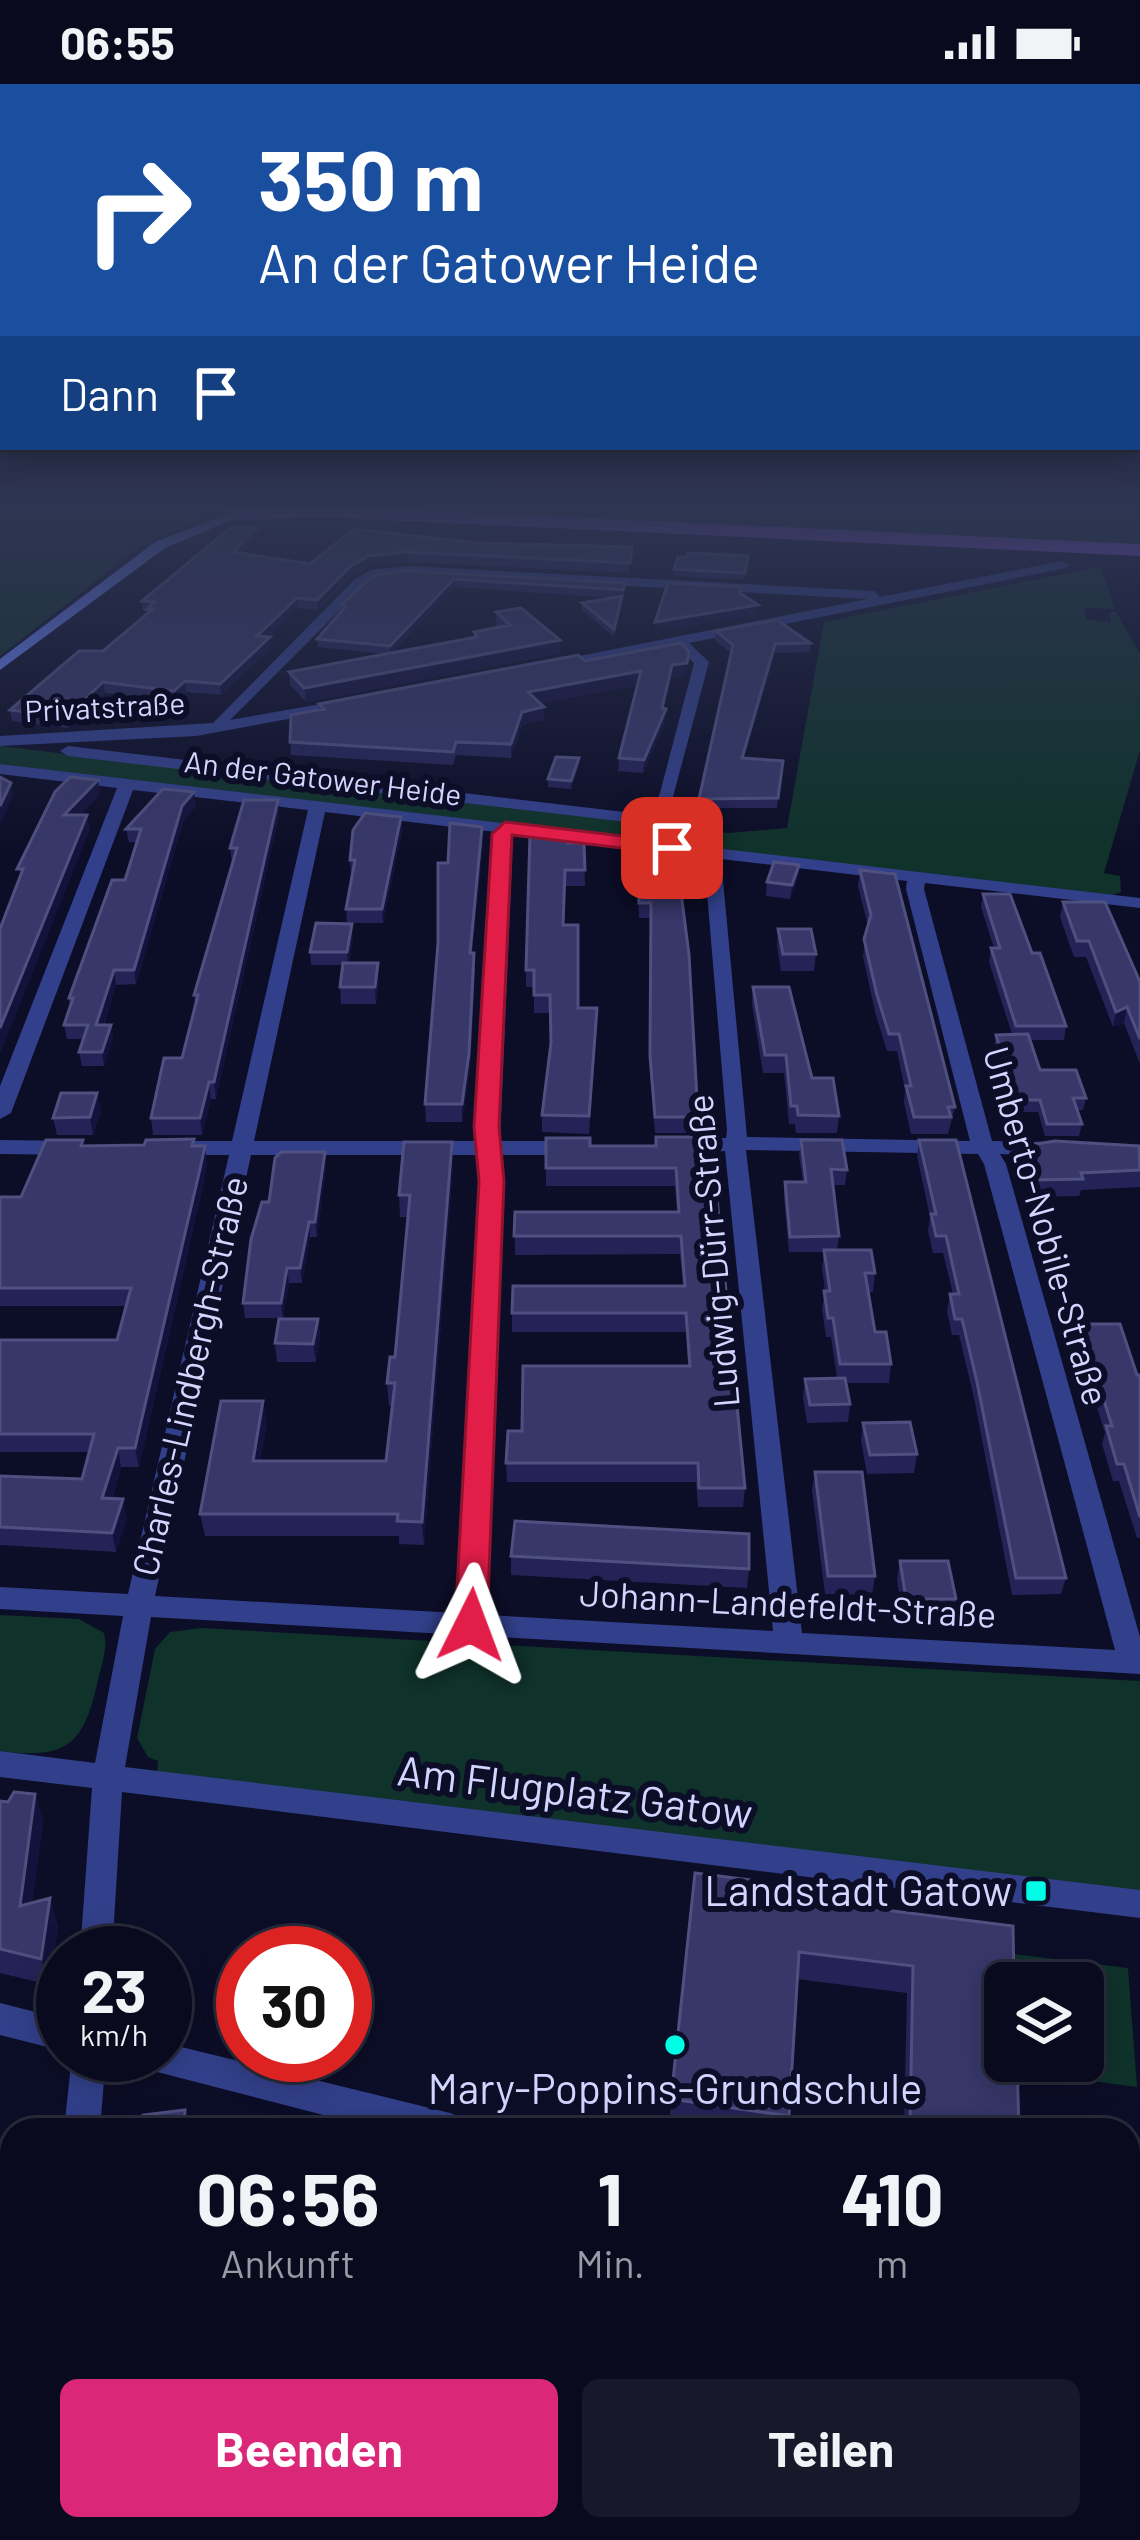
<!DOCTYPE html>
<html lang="de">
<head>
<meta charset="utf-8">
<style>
	body { margin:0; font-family:Barlow,sans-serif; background:#17182a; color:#f1f3f6; height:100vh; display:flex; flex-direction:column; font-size:45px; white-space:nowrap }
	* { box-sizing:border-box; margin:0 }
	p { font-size:39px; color:#999aa4 }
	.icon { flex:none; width:66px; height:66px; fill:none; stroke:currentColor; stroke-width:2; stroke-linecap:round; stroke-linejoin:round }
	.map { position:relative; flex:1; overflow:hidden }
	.sheet { position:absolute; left:0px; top:2034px; width:1140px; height:423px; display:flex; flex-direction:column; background:#090a1d; border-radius:36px 36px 0 0; box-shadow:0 6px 30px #0003,0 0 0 3px #292b3b }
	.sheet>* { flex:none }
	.guide { position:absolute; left:0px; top:0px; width:1140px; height:366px; box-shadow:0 6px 30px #0003,0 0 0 3px #292b3b; background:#1a4fa0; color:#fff; overflow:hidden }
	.controls { position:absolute; left:984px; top:1878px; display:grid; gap:24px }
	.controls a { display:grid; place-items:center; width:120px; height:120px; border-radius:18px; background:#090a1d; box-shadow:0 6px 30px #0003,0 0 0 3px #292b3b; font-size:60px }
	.speed { position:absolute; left:36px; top:1842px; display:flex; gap:24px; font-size:60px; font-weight:700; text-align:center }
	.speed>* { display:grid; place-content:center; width:156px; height:156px; border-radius:50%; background:#090a1d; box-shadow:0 6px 30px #0003,0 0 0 3px #292b3b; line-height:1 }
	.speed small { font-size:30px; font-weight:400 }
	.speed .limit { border:18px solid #d22; background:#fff; color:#111 }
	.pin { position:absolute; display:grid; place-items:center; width:102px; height:102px; color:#fff; margin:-51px; border-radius:24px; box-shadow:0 6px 18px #0006 }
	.me { position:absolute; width:132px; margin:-66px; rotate:3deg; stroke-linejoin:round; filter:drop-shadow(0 0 9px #0008) }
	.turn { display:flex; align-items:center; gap:42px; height:252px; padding:0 60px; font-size:54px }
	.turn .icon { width:156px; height:156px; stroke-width:2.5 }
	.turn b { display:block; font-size:84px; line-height:102px }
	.then { display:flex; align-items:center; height:114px; padding:0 60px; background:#0003; gap:24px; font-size:45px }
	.eta { display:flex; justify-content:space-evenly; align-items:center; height:204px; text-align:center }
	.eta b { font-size:72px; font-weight:700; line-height:84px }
	.action { display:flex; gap:24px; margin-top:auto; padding:24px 60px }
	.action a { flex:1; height:138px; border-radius:18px; background:#db2777; color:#fff; font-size:48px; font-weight:700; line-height:138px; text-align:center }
	.action a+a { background:#17182a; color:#f1f3f6 }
	.status { display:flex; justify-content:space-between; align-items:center; height:84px; padding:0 60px; background:#090a1d; direction:ltr }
	.status svg { height:33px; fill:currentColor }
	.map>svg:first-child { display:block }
	.green { fill:#0f322a }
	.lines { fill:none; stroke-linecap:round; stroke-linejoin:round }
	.street { fill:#32408b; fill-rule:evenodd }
	.secondary { fill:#6983ff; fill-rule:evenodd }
	.primary { fill:#a159ff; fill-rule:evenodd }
	.wall { fill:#242357 }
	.shaded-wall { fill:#13123c }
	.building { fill:#373769; stroke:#4f5080; stroke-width:3 }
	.route { fill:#e11d48; stroke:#92132f; stroke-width:3 }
	.poi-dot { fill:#00fde5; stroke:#0c0d27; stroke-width:4.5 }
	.labels { text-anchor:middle; stroke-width:12; stroke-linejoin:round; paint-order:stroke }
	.far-street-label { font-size:30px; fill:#d2d6ff; stroke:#0c0d27 }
	.street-label { font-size:36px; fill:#d2d6ff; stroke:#0c0d27 }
	.near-street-label { font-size:42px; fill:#d2d6ff; stroke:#0c0d27 }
	.near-poi-label { font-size:42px; fill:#d2d6ff; stroke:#0c0d27; text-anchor:end }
</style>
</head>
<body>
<div class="status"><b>06:55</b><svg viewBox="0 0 49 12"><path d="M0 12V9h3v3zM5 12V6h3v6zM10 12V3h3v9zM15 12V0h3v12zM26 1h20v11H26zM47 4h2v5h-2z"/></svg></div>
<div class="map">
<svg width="1140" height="2456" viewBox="0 0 1140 2456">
	<rect width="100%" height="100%" fill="#0c0d27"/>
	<!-- green -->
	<path class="green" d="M0,425h191l11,1 1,7 -65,31 -138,108z
		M368,425h772v36l-93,-1z
		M1100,483l15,42 -31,-1 3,12 24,2 -2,-10h7l24,42v96l-36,123 16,3 1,16 -11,4 -1110,-132v-18l729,87 58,-5 37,-206z
		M0,1531l79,4 25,14c4,15 -2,31 -6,47 -14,64 -30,80 -98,71z
		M202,1544l938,53v210l-983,-119 1,-11 -10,-4 -11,-19 18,-89 15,-17z
		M1006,1869l122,15 9,119 -129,-17v-9h75v-78h-77z"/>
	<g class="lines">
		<!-- street -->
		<path class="street" d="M1062,477l7,4 -2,3 -378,75 20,19 -39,146 -26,16 -576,-68 -8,-5 8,-5 573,68 14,-9 5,-12 34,-130 -19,-17 -121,23 -5,-1v-6l319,-63 -461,-25 -28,3 -14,8 -135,135 119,-21 8,5 -3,3 -158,29 -196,10v-10l213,-13 142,-144 16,-9 36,-4 467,25 6,6z
			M0,680l1140,134v10l-215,-25 -1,6 68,252 61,1 11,7 -11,7 -53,-2 6,10 134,473v37l-989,-57 -26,150 1015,123v28l-1018,-126 -10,161h-32l12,-165 -92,-11v-26l95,12 28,-147 -123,-7v-22l128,7 101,-439h-53l-11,-7 11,-7h56l76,-331 -175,-20 -122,323 -11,6v-33l117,-298 -117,-14zM325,728l171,20 -18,309h-224zM513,751l191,22 23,273 -1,8 -46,2 -11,7 11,7 45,-3 48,480 -287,-16 16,-460h77l11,-7 -11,-7h-79zM721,775l186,22 -1,8 64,252 -223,-4zM746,1066l232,4 6,10 131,486 -313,-17zM251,1071h229l-23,458 -302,-17z
			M0,1056l76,1 11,7 -11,7 -76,-1z
			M0,1919l63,16v32l-63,-16z
			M165,1959l285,70 13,5 5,12h-87l-247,-64 -5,-11h36z
			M72,1971h34l-6,75h-36z
			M1128,2195l12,2v38l-12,-2z
			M22,2445h42l-1,11h-42z
			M504,2445h42v11h-42z
			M963,2445h42l3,11h-42z"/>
		<!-- secondary -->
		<path class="secondary" d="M235,427l11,3 -81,34 -165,122v-11l155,-117z"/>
		<!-- primary -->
		<path class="primary" d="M220,425h181l739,35v12l-816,-39 -84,3z"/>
	</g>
	<!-- wall -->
	<path class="wall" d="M257,444l1,10 -15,15 67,11 166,-21 156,4 -3,26 -222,-11 -38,4 -17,10 -34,34 -20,-2 -30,29h2l1,11 -50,47 -35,-3 -10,10 -71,-9 -37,35 -56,-7 -2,-11 93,-59 45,-37 -1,-2 -4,-1 -1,-10z
		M687,473l61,5 -4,18 -70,-4v-7z
		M380,490l245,9v7l-11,47 -32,-27v-7l32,-5 -159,-11 -63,66 83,-16 -1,-5 25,-4 -3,-3v-13l64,41 -254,49 -16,-17 -1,-13 96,-18 -67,-7 -1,-8 26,-29 -1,-5z
		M716,547l94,12v9l-35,1 -31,105 39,3 -6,47h-78v-9l32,-146 -16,-13z
		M689,568l-3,23 -15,3 -7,31 1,13 -22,51 -25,-2 1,-13 19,-73 -98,18 4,4v13l-22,5 -11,33 -55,-3 -3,10 -162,-10 -1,-13 30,-32 -1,-6 266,-43z
		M579,674v8l-8,23 -23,-2v-8z
		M196,722l-12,13 -48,165 -20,1 -12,40h7l2,14 -9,27h-22l-3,-14 4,-13h-16l-3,-14 6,-19 -1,-8 56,-118 12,-38h-8l-3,-13z
		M279,731l-63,284h-5l-9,36h-49l-2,-17 31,-60 13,-51 -1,-12 38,-132 -2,-15z
		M401,733l1,14 -19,92h-36l-1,-14 7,-35h-2l-1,-14z
		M483,759l-11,110 3,17 -5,100 -8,52h-36l-1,-18 23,-241z
		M568,759h16l1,43h-20l-1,39 14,83 19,17 -8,109 -47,-2v-17l9,-71 -1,-31h-16v-26h-8v-17z
		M637,769h39l22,264 -1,16h-42l-5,-61v-154h-11z
		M799,781l-1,14 -8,20 -24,-3 1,-14z
		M860,786l95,237 -7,27h-37l-7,-31 1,-13 -8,-39h-10l-12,-39 -12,-56 5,-30 -10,-40z
		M983,810l49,59 34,73 -2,14h-34l10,30 46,28 -3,12h-6l5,14 -3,12h-34l-7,-24h-25l-19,-65 2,-12 16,-1 -23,-72 2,-14h3l-13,-41z
		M1063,818l77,80v82l-16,-41 -11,4 -27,-70h-12l-14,-40z
		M778,845l38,25 -2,17h-33l-4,-25z
		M353,853l-4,26 30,17 -3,24h-35l-1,-17 3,-22h-32l-1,-13z
		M753,903l86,129 -2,17h-41l-1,-9h-6l-5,-51h-21l-11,-69z
		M97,1009l4,18 -8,24h-36l-4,-17z
		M699,1053l46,351 -2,19h-45l-2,-25h-189l-1,-19 16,-32 166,-65 -2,-34h-174v-19l171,-27 -3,-32 -165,1v-43h162l-2,-26h-129v-48l44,8h66z
		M194,1055l1,7 12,18 -4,22 -64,281h-18l-9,32 15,19 -11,34 -116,-7v-69l82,3 7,-27h-89v-112h117l9,-34h-126v-109h21l63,-51 60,-1z
		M801,1056l46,30 -2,15h-12l6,51 -2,14 38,23 -2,19h-5l7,40 16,32 -2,19h-43l4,21 -2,18 -41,1 -4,-26 2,-18 32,-1 -6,-41h-5l-4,-28 3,-18 -3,-23 2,-16h-35l-5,-55 1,-15h18l-4,-27z
		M919,1056l147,438 -5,16 -49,1 -38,-197 -15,-63h-7l-5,-24 3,-17h3l-10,-41h-10l-5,-22 2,-14 -13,-61z
		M452,1058l1,22 -29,381 -25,-1v-8h-194l-5,-22 67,-91 -7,38h126l6,-55h-3l-2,-23 8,-26 13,-140h-8l-1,-22z
		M1024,1062l116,3v38l-59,3 -2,6 -48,1 -10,-34z
		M326,1082l-9,71h-7l-8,46h-13l-6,35h-38l-2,-15 26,-101z
		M318,1235l2,18 -4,25h-39l-2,-19z
		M1080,1240l57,51h3v163h-3l-18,-57h-6l-11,-37 3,-11 -29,-92z
		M863,1339l54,31 -3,19 -47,1 -6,-33z
		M815,1388l60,104 -3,19 -47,-1 -13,-104z
		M511,1472l238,13 -2,19 -236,-13z
		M900,1477l56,38 -4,19h-49l-6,-38z
		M35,1710l8,27 -11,82 26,22 -8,60 -50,-12v-172l8,1z
		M758,1810l255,32 6,204h-115l3,-137 -110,-14 -10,151h-84l-34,-5 2,-26z
		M0,2092l12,159 -12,1z
		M1140,2345v98l-12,1v-98z
		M860,2445h84l3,11h-85z"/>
	<!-- shaded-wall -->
	<path class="shaded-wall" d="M257,444l1,10 -24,24 -1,-10z
		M407,468v10l-38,4 -17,10 -34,34 -1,-10 34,-34 17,-10z
		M454,495l1,8 -65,68v-9z
		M297,514l1,10 -40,38 -1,-10z
		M758,521l-1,10 -102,17v-10z
		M270,553l1,11 -50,47 -1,-11z
		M560,556v13l-254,49 -2,-14z
		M775,560v9l-34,114 1,-9z
		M689,568l-3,23 -15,3 -8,38 3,-7 -1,13 -22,51 1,-13 18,-52 10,-43z
		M641,587v13l-112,22 -1,-14z
		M185,597l1,11 -10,10 -2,-11z
		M103,598l2,11 -37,35 -2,-11z
		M544,623v13l-22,5 -11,33v-14l11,-32z
		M579,674v8l-8,23v-8z
		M98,696l2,15 -33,35 -3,-15z
		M11,699l2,13 -13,29v-19z
		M194,708l2,14 -12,13 -48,165 -2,-14 48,-164z
		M278,716l1,15 -63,284 -2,-17z
		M87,731l3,15 -90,224v-26z
		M401,733l1,14 -19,92 -1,-14z
		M482,743l1,16 -13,127v-17z
		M799,781l-1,14 -8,20 2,-14z
		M352,840l1,13 -5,28 -1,-13z
		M474,869l-4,117 -8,52v-18z
		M378,879l1,17 -3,24 -1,-17z
		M114,886l2,15 -17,54 -3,-14z
		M1127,923l-3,16 -11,4 3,-15z
		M111,941l2,14 -9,27 -2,-14z
		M209,998l2,17 -9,36 -2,-17z
		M97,1009l4,18 -8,24 -3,-18z
		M452,1058l1,22 -29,381 -2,-23z
		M205,1062l2,18 -4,22 -64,281 -4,-19z
		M325,1068l1,14 -9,71 -2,-15z
		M309,1138l1,15 -8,46 -2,-15z
		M287,1184l2,15 -6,35 -2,-15z
		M318,1235l2,18 -4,25 -3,-18z
		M263,1317l4,22 -11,61 -3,-23z
		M118,1364l3,19 -15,50 -4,-19z
		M123,1415l4,19 -11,34 -4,-19z
		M35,1710l8,27 -15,111 -8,-26z
		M50,1814l8,27 -8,60 -9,-26z
		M12,2208v43l-4,-9z
		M1,2298l4,8 -5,49v-44z"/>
	<!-- building -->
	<path class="building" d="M230,444h27l-24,24 77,12 44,-35 122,14 156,4 -2,16 -223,-11 -39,4 -17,10 -34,34 -20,-2 -40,38 13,1 -50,47 -35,-3 -11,10 -71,-9 -37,35 -56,-7 69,-59h24l50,-42h-6l7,-7 -12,-1z
		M688,469l60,3 -3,17 -71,-4 4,-12h9z
		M407,487l218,12 -2,7 -169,-11 -64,67 -73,-7 29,-33 -4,-1 25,-24 13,-7z
		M668,499l73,4 -1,6 18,12 -103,17z
		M622,512l-8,33 -32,-26z
		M521,524l39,32 -256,48 -15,-16 188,-35 -3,-5 36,-7 -14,-13z
		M777,536l33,23 -35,1 -33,114 41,3 -5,37 -79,1 34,-154 -17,-14z
		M681,559l8,9 -2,11 -15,2 -10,43 4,1 -22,51 -25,-2 22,-87 -113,21 16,15 -22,5 -11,32 -55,-2 -3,10 -163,-10 1,-27 33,-6 -5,-5 259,-49 7,6z
		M556,673l23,1 -8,23 -23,-2z
		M0,693l11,6 -11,23z
		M70,693l28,3 -34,35h23l-87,213v-99l23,-60h-6l38,-77z
		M163,705l31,3 -12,14 -48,164h-20l-18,55h15l-9,27h-23l9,-27h-24l9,-27h-4l43,-118h13l16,-51h-15z
		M244,716h34l-64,282h-5l-9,36h-49l13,-60h18l16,-63h-4l43,-147h-7z
		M365,729l36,4 -19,92h-36l9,-49h-5l3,-30z
		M450,739l32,4 -12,126h4l-5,100 -7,51h-37l13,-161v-80h10z
		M530,750h38v9h16l1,27h-20l-2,55h15v83h19l-8,108 -47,-1 9,-72 -1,-48h-16v-25h-8z
		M637,769h39l13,102 9,162h-43l-5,-61 1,-153h-12z
		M774,778l25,3 -7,20 -25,-3z
		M860,786l35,4 60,233h-7l3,10h-37l-8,-31h5l-12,-52h-10l-12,-39 -13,-56 7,-24z
		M983,810h27l22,59h8l26,73h-50l-25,-78h9z
		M1063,818h42l35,80v57l-13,-32 -11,5 -27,-71h-12z
		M316,839l36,1 -5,28h-37z
		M778,845h33l5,25h-33z
		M343,879h35l-3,24h-35z
		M753,903h36l23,91h21l6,38 -41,-1 -1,-9h-6l-5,-51h-21z
		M1028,950l12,36h36l10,28h-13l9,26h-35l-7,-24h-25l-19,-65z
		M61,1009h36l-7,24 -37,1z
		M656,1053h43l1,9h12l33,342h-46l-1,-25h-192l2,-32h14l1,-65h167l-4,-53h-174l1,-27h172l-4,-50h-167l1,-24h164l-3,-44h-130v-30h44v8h66z
		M194,1055l-2,7h13l-5,23 -65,279h-17l-16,50 21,1 -11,34 -112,-6v-51l82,3 12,-45h-94v-94h117l14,-52h-131v-91h21l25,-57h37l-2,6 63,-1 2,-5z
		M801,1056h41l5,30 -16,-1 8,67 -49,1 -5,-55h21z
		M919,1056h37l110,438h-50l-39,-196 -15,-63h-7l-5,-25h9l-13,-58h-10l-5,-22h5z
		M1055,1057l84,5 1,24 -59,3 2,6 -49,1 -10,-34z
		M404,1058h48l-30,380 -25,-1 1,-7h-198l21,-113h42l-10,60h133l9,-78h-8l3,-26h5l15,-162h-11z
		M281,1068h44l-10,70h-6l-9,46h-13l-6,35h-38l8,-64 11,-37h7l6,-44z
		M824,1166h47l4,23h-10l10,59h11l5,32h-51l-7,-46h-5l-4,-27h6z
		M279,1235h39l-5,25 -38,-1z
		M1080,1240h40l17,51h3v142l-16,-53h-7l-11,-38h6z
		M845,1294l5,26 -40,1 -5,-26z
		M910,1338l7,32 -47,1 -7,-32z
		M815,1388h47l13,104h-47z
		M515,1437l234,13v35l-238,-13z
		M900,1477h48l8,38h-50z
		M14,1708l21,2 -15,112 30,-8 -9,61 -41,-10v-148l8,1z
		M695,1789l64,8 -1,13 255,32 1,57h-9v78h12l2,69h-109l3,-164 -114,-14 -10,164 -118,-17z
		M185,2026l-1,20h-42l1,-15z
		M12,2091v117l-4,34 -8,1v-151z
		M1140,2345v84l-12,1v-84z
		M361,2445h91l1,11h-91z
		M582,2445h81l1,11h-81z
		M867,2445h77l3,11h-78z"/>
	<!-- sky -->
	<linearGradient id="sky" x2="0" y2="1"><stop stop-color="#070715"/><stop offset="0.55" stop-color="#2e3552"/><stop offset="1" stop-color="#2e3552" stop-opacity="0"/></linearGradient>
	<rect width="1140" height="769" fill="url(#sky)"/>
	<!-- route -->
	<path class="route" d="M505,738l167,20 10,6 -10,6 -160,-19 -13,292 5,54 -17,444 -5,9 -11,4 -12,-4 -4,-9 24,-444 -5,-54 18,-293z"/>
	<!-- markers -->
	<g class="poi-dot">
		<rect x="1024" y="1795" width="24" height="24" rx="6"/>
		<circle cx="675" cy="1961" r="12"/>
	</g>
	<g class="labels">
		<!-- far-street labels -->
		<g class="far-street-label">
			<text transform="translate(105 624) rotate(-3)" y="10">Privatstraße</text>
			<text transform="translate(323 695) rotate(7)" y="10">An der Gatower Heide</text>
		</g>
		<!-- street labels -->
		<g class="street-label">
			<text transform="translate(1046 1142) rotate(74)" y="13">Umberto-Nobile-Straße</text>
			<text transform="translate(713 1167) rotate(-95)" y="13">Ludwig-Dürr-Straße</text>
			<text transform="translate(190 1292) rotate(-77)" y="13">Charles-Lindbergh-Straße</text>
			<text transform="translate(788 1520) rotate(3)" y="13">Johann-Landefeldt-Straße</text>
		</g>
		<!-- near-street labels -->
		<g class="near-street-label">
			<text transform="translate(575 1708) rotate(7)" y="15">Am Flugplatz Gatow</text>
		</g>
		<!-- near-poi labels -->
		<g class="near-poi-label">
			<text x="1012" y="1822">Landstadt Gatow</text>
			<text x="675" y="2020" text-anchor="middle">Mary-Poppins-Grundschule</text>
		</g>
	</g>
</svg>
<div class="controls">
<a><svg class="icon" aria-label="layers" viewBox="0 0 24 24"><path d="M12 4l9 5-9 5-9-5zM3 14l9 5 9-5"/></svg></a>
</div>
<div class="speed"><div>23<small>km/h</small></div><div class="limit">30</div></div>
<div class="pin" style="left:672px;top:764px;background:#d93025"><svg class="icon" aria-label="arrive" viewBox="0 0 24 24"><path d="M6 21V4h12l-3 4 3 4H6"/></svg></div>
<svg class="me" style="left:471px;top:1541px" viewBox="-20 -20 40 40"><path d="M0-17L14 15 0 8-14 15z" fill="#e11d48" stroke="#fff" stroke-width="4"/></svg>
<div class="guide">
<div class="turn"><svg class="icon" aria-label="right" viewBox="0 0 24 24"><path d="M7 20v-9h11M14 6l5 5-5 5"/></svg><div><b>350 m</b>An der Gatower Heide</div></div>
<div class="then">Dann<svg class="icon" aria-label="arrive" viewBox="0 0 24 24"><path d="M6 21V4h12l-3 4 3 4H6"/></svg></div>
</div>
<section class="sheet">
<div class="eta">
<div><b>06:56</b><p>Ankunft</p></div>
<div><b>1</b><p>Min.</p></div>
<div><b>410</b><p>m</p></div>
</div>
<div class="action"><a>Beenden</a><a>Teilen</a></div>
</section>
</div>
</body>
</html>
